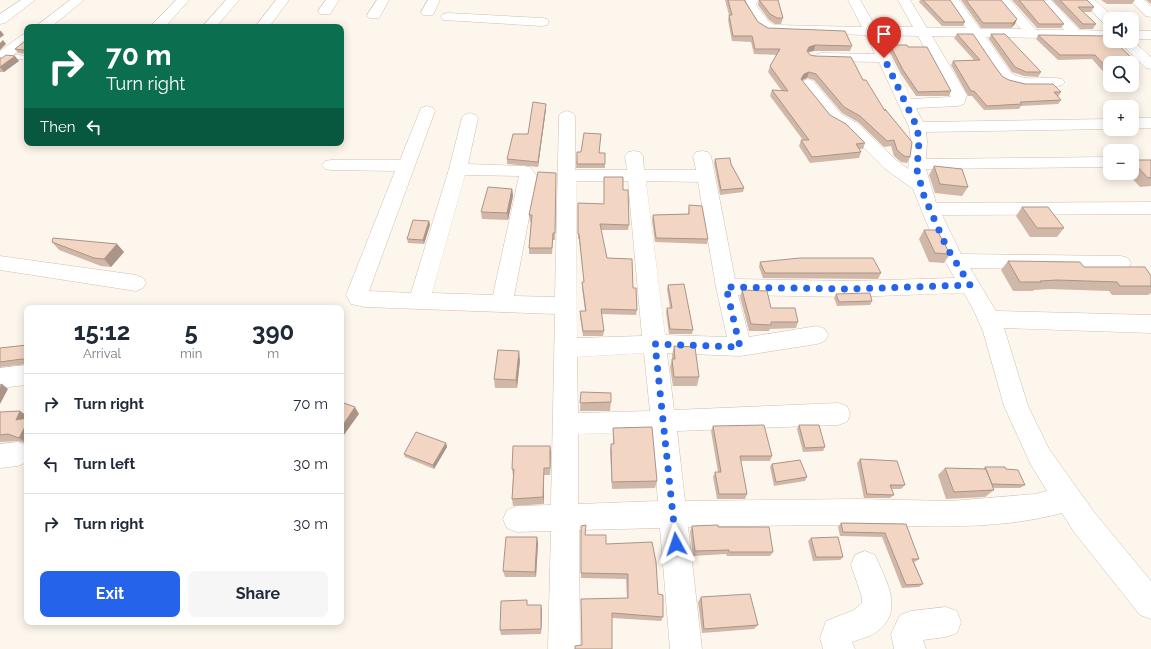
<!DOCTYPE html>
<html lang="en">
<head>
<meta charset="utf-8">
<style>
	body { margin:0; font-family:Raleway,sans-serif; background:#f6f6f7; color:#1f2937; height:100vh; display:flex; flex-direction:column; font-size:15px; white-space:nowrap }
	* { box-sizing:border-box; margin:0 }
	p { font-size:13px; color:#747a83 }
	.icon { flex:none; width:22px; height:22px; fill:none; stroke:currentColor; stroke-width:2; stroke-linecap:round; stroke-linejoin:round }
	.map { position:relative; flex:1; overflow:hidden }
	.details { position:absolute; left:24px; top:305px; width:320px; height:320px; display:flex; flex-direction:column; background:#fff; border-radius:8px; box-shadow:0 2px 10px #0003 }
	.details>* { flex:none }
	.banner { position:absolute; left:24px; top:24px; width:320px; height:122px; border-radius:8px; box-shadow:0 2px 10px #0003; background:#0b6e4f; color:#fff; overflow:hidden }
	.tools { position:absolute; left:1103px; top:12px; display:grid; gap:8px }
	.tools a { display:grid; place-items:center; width:36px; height:36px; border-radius:8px; background:#fff; box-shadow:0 2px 10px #0003; font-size:20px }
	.pin { position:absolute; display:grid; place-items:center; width:34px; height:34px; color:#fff; margin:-41px -17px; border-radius:50% 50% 50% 0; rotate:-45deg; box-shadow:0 0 4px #0007 }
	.pin .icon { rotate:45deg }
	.me { position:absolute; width:44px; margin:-22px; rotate:355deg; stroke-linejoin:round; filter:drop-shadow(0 0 3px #0008) }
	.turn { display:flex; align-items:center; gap:14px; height:84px; padding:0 16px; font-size:18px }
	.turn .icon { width:52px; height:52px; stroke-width:2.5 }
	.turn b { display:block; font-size:28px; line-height:34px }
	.then { display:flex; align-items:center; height:38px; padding:0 16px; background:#0003; gap:8px; font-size:15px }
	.eta { display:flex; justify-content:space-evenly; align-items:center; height:68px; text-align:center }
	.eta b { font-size:24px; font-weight:700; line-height:28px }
	.button { display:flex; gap:8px; margin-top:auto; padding:8px 16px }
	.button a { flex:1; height:46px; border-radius:8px; background:#2563eb; color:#fff; font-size:16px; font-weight:700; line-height:46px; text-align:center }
	.button a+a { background:#f6f6f7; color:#1f2937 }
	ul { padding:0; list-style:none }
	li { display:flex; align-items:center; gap:12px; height:60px; padding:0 16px; border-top:1px solid #e0e1e3 }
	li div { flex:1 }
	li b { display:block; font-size:15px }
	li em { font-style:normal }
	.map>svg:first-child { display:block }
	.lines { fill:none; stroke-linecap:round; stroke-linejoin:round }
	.service-casing { stroke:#d1beb0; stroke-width:1 }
	.minor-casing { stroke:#d1beb0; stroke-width:1 }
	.service { fill:#fff; fill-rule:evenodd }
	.minor { fill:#fff; fill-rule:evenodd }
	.wall { fill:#d1b7a8 }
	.shaded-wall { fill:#aa9588 }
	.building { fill:#f3d5c3; stroke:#aa9588 }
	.route { stroke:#2563eb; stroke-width:7; stroke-dasharray:0 12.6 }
</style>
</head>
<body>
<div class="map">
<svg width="1151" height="649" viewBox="0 0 1151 649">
	<rect width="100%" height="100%" fill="#fdf6ec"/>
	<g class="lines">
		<defs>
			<path id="service" d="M1,53l26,3v4l-26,-3z"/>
			<path id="minor" d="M21,0h14l-30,23 -5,1v-10z
				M70,0h14l-33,27h-16z
				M176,0h13l-24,27h-15z
				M226,0h13l-23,27h-14z
				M276,0h13l-20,27h-14z
				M326,0h13l-9,14h-10l-2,-3z
				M377,0h12l-10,18h-10l-2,-3z
				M428,0h12l-7,15h-10l-2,-3z
				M746,0h12l-2,5 12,16 7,4 87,2 -14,-27h12l16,27h37l-15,-27h12l17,28h39l-19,-28h12l21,29h41l-24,-29h13l26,30h28l-25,-29 12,-1 28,30 31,1v8l-124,-2 25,36c16,10 34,2 51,6l3,3 -3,3c-14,4 -48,5 -60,-5 -8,-7 -23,-33 -30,-43l-40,-1 35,59 -3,9 -6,2 -42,2 7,14 187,-3v10l-184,3 1,9 -1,18 184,-2v10l-184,2 10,34 215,-1v12l-209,1 19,39 160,2 7,2 3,5 -3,5 -7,2 -151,-2 26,43 155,4v18l-147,-5 24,78 21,43 45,63 57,69v38l-11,-4 -66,-83 -12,-19c-67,18 -136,13 -204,12 -57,0 -113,1 -170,2l14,122h-32l-10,-121 -81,2 1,119h-32l3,-118 -34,1 -10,-4 -4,-9 4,-9 10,-4 34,-1 4,-191 -190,-7 -14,-3 -5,-9 49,-124 -64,-1 -6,-1 -3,-4 3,-4 6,-1h69l21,-52 6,-2 6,2 2,3 -66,180 42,2 38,-124 13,-51 2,-3 6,-2 6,2 2,3 -10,46 56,2 6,1 7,9 -23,120 41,1 4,-181 2,-3 6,-2 6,2 2,3v54h52l-2,-14 3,-4 6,-1 6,1 3,4 1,14h52l-3,-14 3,-4 6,-1 6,1 3,4 4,20 20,103 115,2 105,-3 -18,-30 -24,-59 -29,-21 -39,-39 -16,-9 -29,-36 3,-3 5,-2 5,2 28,33 16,9 39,37 12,9 3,-28 -2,-14 -30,-65 -57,-1 -5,-1 -2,-3 2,-3 5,-1 53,1 -9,-19 -99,-3 -9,-5 -14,-22zM880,35l38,1 33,61 -40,2zM465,175l54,1 -26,119 -61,-2zM576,181h52l14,155 -65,2zM646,181l52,1 18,105 11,50 -62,-2zM964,293l9,16 10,22 21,75 27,59 16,26 -12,3 -84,7 -94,-2 -172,2 -8,-70 161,-6 9,-3 3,-8 -3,-8 -9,-3 -164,7 -7,-57 73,3 77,-12 8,-3 3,-6 -3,-6 -8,-3 -68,11 -11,-42 112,2zM644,353l6,58 -72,2 -1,-56zM652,432l6,69 -80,3v-70z
				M1082,0h13l20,19h-5v7l-5,-1z
				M1130,0h14l7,6v11l-5,-1z
				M448,13l94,5 5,1 2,3 -2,3 -5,1 -99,-6 -2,-3 2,-3z
				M1132,31h19v8h-19z
				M27,34v11l-22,16 -5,1v-11l22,-16z
				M1132,40l19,17v12l-5,-1 -28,-27z
				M1132,118h19v10h-19z
				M0,256l136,19 7,3 3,5 -3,5 -7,3 -136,-21z
				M27,365v20l-27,3v-20z
				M18,442l9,4v16l-9,4 -18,2v-24z
				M865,551l10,4c11,26 31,57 0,78 -6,4 -16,6 -23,9l3,7h-32l-3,-11 6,-17 28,-11 8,-7v-6l-11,-32 4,-10z
				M946,607l11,4 4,11 -4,11 -11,4 -23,3 3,9h-32l-3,-15 9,-19 11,-4z"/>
		</defs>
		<!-- service casing -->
		<use href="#service" class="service-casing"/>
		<!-- minor casing -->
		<use href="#minor" class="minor-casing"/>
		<!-- service -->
		<use href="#service" class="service"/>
		<!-- minor -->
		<use href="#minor" class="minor"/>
	</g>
	<!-- wall -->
	<path class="wall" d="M725,0h20l13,22 10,6 84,18 -2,5h-36l-6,1 2,3 53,25 47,77 -3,6 -6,-1 -7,-6 -3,-10 -7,1 -26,-25 -16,-9 -28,-33 -7,-2 -5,3 28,34 35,28 -2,6h-3l1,3 -2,6 -49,5 -11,-17 2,-6h2l-33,-44 2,-6 10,1 -14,-19 2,-6 7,-11 -23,-1 -3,-12 -19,-1 -4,-21 1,-5z
		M759,0h19l5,18 -2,6h-6l-6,-4 -11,-15z
		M920,0h30l15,22 -2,4h-21l-23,-24z
		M961,0h40l14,24 -4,4h-30z
		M1012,0h31l21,24 -3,4h-24z
		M1052,0h35l7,7 -3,5h-8l13,12 -3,5h-13z
		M1101,0h34l-3,4h-25z
		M1146,0h5v4z
		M957,34l39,34 7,9 6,3 52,12 -3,5 3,3 -3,4 -37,2 -2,3 -35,1 -12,-14h-4l-17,-31 2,-4 21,-1 -20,-22z
		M991,34l50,38 -3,5 -14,-1 -12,-4 -23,-33z
		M1038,35l97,26 -3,4v-2h-22v16l-18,-20 -34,1 -22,-21z
		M27,42v12l-9,-1 -3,-4z
		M890,45l18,2 43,44 -2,5h-33l-15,-22 -13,-25z
		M0,58l19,3 -15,11h-4z
		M1132,70l6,6 -3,4h-3z
		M546,109l-8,58 -31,-3v-5l21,-25z
		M577,152l28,1v15h-29z
		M715,159l16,5 13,24 -1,4 -23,3 -6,-32z
		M1132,160h19v26l-11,1 -13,-14h5z
		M934,166l34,21 -6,9 -27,-3 -6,-18z
		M556,173l-1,67h-2l-1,14h-23v-6l2,-26h-1l-1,-7z
		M512,189l1,7 -5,24 -26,-1 -1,-7z
		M623,190l6,35 -1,5h-27l6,28 26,30 4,22 -1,5 -35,-1 3,17 -1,5h-20l-3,-20v-5h5l-3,-24v-5h2l-5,-43h-1v-36l26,1z
		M689,205l19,34 -1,5 -52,-2 -3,-22 1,-5 35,-1z
		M1022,207l42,21 -7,9h-27l-14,-21z
		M429,221l1,4 -6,19 -16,-1 -1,-4z
		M924,230l26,24 -6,9 -15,-1 -10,-23z
		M52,242l65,2 7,8 -13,15 -10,-1 -42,-16z
		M1008,261l76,6 67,9v17l-3,2h-36l-3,-4 -60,-2 -15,1 -1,1h-20l-12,-21z
		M760,262l121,11 -3,6 -115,-1 -4,-11z
		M668,285l25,45 -1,4h-23l-3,-22 1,-4h3l-3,-19z
		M742,290l29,18 27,14 -2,6 -26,1 -1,2h-20l-9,-34z
		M836,294l36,7 -2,4 -33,1 -3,-8z
		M27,345v19l-27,3v-19z
		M674,346l25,31 -2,9h-24l-3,-19 2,-8v-4z
		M520,360l-3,28h-22l-1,-9z
		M581,392l30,10 -1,9h-30z
		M20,411l7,5v28l-9,-3 -18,1v-29z
		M799,425l26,22 -2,4 -20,1 -6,-23z
		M713,426l59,30 -2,5h-29l6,33 -2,5h-28l-4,-22 2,-5h3l-7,-41z
		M613,428l44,53 -2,7 -43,1 -2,-38 1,-7h2z
		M446,443l1,4 -13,22 -29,-12 -1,-3z
		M550,446v29h-6v29l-31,2 -1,-7 1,-23 -1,-7z
		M860,459l45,26 -4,4h-10l3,6 -4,3h-26l-7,-35z
		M772,464l35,13 -2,4 -31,5 -4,-19z
		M985,467l21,2 19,16 -5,3h-27l1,2 -9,7 -39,2 -8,-24 7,-7 38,1z
		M841,523l65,1 13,35 -4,3h-1l9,22 -4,3 -17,1 -20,-51 -42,-1 -2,-9z
		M581,526l4,9 21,9 52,50 5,23 -2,4 -49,-3 -31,27 46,-47 -1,-19 -45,-1z
		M692,526l26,1 55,25 -3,4h-43l-1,-2 -33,2 -3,-24z
		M537,537l1,7 -2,33h-31l-2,-6z
		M811,538l32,19 -3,3 -27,1 -5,-20z
		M701,597l57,28 -4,4 -52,4 -4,-31z
		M542,610l-1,24 -40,1 -1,-5z"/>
	<!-- shaded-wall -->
	<path class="shaded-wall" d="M1017,19l-2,5 -4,4 2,-5z
		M0,31h1l3,4 -4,3z
		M3,40l3,4 -6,6v-7z
		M815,45l-1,6 -6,1 -1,-1 2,-4z
		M27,47v7l-3,-4z
		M15,56l4,5 -15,11 -4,-5z
		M809,72l-2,6 -5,2 -3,5 2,-6 3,-5z
		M546,104v5l-8,58v-5z
		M512,189l1,7 -5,24 -1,-7z
		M429,221l1,4 -6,19 -1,-4z
		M117,244l7,8 -13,15 -7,-8z
		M519,351l1,9 -3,28 -1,-8z
		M2,384l6,5 -8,15v-15z
		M355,407l4,7 -18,25v-11z
		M20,411l7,5v7l-11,-3z
		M27,423v20l-8,-5z
		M446,443l1,4 -13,22 -1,-4z
		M550,446l1,7 -1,22z
		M544,468v36l-1,-7z
		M537,537l1,7 -2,33 -1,-5z
		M541,605l1,5 -1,24z"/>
	<!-- building -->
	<path class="building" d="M728,0h16l14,22 10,6 77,3 7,15 -37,-1 -6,2 -2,4 3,4 5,1 36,1 12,23h3l19,31v-2l27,33 -2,15 -6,-1 -7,-6 -3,-10 -7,1 -27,-25 -16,-9 -28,-33 -7,-2 -5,2 -3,5 29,36 16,9 19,19 -9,1 5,8 -49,5 -11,-17h8l-37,-50 16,1 -18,-25 10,-17h-25l-3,-13h-19l-4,-21h3z
		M759,0h19l5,18h-6l-7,-4z
		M923,0h27l15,22h-21z
		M966,0h35l16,19 -4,4h-30z
		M1019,0h24l21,24h-25z
		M1060,0h27l7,7h-16l18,17h-13z
		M957,34h16l23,34 7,9 6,3 16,4h28l8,8h-7l7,8 -41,2 2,2 -35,2 -13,-15h-3l-18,-30 27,-1z
		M991,34h14l36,38h-15l-11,-5z
		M1038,35l70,1 2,2v3h4l21,20h-12l3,2h-16v8l-15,-16h-35z
		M25,41l2,1v5l-3,3 -9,-1z
		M890,45h17l1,2h19l24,44 -33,1 -15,-22z
		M6,55l9,1 -15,11v-9h2z
		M1132,70l6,6 -6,-1z
		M533,102l13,2 -8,58 -31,-3 6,-25h15z
		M584,133l17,1 -2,19h6v11h-28v-12h4z
		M730,158l1,6 13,24 -23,2 -6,-31z
		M1132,160h19v17l-3,1 -16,-17z
		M934,166l28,3 6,18 -28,-3z
		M538,172l18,1 -1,60h-2l-1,15h-23l3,-33h-3z
		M604,177h19v13h5l1,35 -29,-1 7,34 25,1 1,29h3l1,22 -36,-1 3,22h-21l-3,-20h6l-4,-29h2l-5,-48h-1v-31l26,1z
		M488,187l24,2 -5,24 -26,-1z
		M689,205l13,1 6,33 -52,-1 -3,-23 36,-1z
		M1022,207h26l16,21h-27z
		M413,220l16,1 -6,19 -16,-1z
		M924,230h13l13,24 -15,-1z
		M53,238l64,6 -13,15 -10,-1 -42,-16z
		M800,258h73l8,15h-116l-5,-11z
		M1008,261l72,1 4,5h61l6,9v10h-31l-3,-4 -60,-2 -17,1 1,1h-21z
		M684,284l9,46 -23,-1 -3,-21h5l-4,-23z
		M742,290l25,1 4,17h24l3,14h-27v3l-20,-1z
		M870,293l2,8 -33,1 -3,-8z
		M27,345v15l-5,-1 -22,3v-14z
		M674,346l21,1 4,30h-25l-2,-18h3z
		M498,350l21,1 -3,29 -22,-1z
		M2,384l-2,5v-4z
		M581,392l30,1v9l-31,1z
		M341,402l14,5 -14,21z
		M20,411l-4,9 11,-2v5l-8,15 -11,-4 -8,1v-23z
		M764,425l8,31h-32l7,38h-28l-4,-22h6l-8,-46z
		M799,425h20l6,22 -20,1z
		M652,427l5,54 -45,1 -1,-38h3l-1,-16z
		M416,432l30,11 -13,22 -29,-11z
		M513,446h37v22h-6l-1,29 -31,2 2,-30h-2z
		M860,459l37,2 8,24h-15l4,10 -27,-1z
		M800,460l7,17 -31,5 -4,-18z
		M985,467h20l1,2 12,1 7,15 -33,-1z
		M945,468l41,1 8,21 -40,2z
		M841,523l65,1 13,35h-7l11,25 -17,1 -21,-52 -42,-1z
		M586,525l-1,10h21v9l46,-2 4,20 2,32 5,1v22l-51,-4v36h-37v-3l7,-1 -1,-46 47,-1v-24l-47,-1v-47z
		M718,525v2h51l4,25h-44v-2l-34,1 -3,-25z
		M506,537h31l-2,35 -32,-1z
		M838,537l5,20h-27l-5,-19z
		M750,594l8,31 -54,4 -3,-32z
		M527,600v5h14v24l-41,1 1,-29z"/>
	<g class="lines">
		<!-- route -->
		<path class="route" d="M676,544l-21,-200 85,3 -14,-60 124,2 120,-4 -23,-37 -23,-52 -7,-26 2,-29 -2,-14 -33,-69"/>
	</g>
</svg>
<div class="tools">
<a><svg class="icon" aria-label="sound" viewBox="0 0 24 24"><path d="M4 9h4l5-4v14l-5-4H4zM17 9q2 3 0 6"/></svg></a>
<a><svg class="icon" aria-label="search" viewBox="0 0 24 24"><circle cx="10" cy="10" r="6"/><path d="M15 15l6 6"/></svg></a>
<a>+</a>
<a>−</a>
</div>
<div class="pin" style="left:884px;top:58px;background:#d93025"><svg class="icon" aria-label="arrive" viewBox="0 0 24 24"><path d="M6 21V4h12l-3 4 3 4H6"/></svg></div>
<svg class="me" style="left:676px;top:544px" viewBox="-20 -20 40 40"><path d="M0-17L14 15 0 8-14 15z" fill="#2563eb" stroke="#fff" stroke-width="4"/></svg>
<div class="banner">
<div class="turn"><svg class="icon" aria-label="right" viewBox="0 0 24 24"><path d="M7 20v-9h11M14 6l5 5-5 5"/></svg><div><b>70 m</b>Turn right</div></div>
<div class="then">Then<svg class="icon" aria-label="left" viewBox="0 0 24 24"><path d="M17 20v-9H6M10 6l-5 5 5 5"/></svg></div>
</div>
<section class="details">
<div class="eta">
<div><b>15:12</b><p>Arrival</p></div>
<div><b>5</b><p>min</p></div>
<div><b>390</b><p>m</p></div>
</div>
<ul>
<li><svg class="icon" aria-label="right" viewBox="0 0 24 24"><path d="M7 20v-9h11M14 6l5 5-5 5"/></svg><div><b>Turn right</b></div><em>70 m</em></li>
<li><svg class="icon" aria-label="left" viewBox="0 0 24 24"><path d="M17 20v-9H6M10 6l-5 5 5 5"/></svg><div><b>Turn left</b></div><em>30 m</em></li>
<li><svg class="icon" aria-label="right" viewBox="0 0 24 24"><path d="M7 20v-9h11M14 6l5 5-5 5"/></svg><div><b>Turn right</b></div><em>30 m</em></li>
</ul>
<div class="button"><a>Exit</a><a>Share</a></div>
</section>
</div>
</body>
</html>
